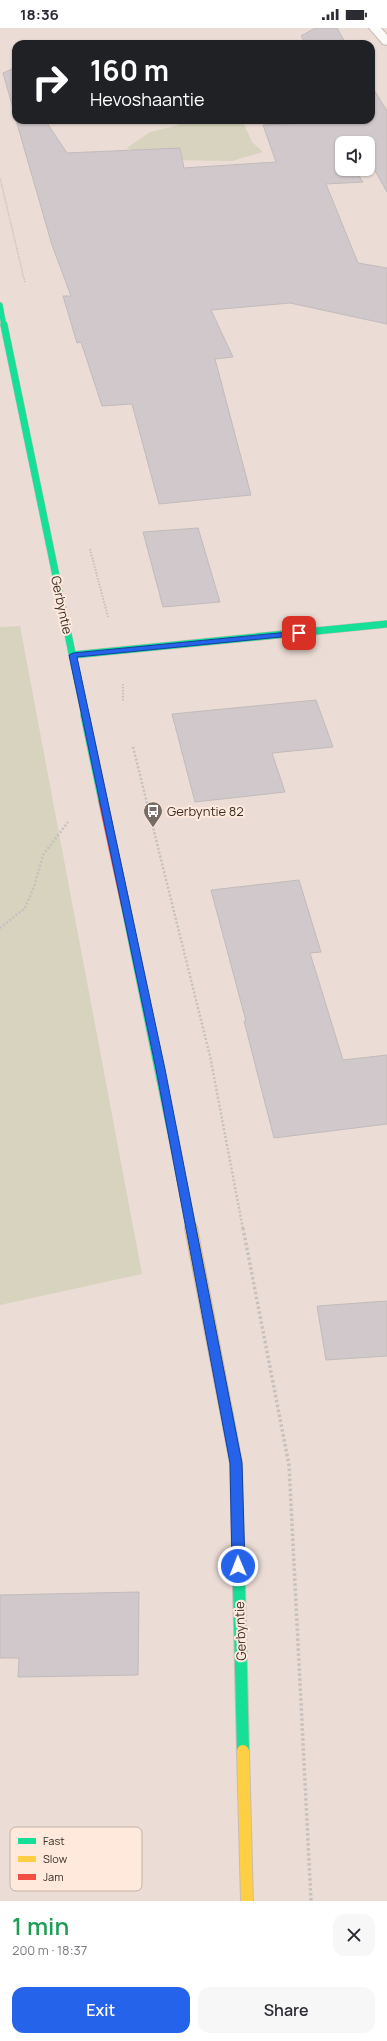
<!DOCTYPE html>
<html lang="en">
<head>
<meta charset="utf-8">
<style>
	body { margin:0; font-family:Manrope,sans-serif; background:#f7f7f7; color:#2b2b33; height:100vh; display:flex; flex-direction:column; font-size:15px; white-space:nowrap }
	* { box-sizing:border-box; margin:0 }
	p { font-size:13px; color:#7c7c81 }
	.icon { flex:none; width:22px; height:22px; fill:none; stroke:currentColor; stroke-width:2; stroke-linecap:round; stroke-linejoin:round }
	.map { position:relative; height:1873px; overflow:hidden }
	.panel { display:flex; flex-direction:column; background:#fff; flex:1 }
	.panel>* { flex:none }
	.banner { position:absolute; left:12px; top:12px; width:363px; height:84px; border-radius:12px; box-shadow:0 1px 3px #0004; background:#202124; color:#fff; overflow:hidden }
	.fabs { position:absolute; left:335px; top:108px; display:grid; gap:8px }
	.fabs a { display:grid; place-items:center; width:40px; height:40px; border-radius:8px; background:#fff; box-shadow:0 1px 3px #0004; font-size:20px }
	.pin { position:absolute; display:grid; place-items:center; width:34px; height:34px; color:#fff; margin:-17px; border-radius:8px; box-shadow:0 2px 6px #0006 }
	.me { position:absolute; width:44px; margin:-22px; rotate:359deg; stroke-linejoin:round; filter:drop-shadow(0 0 3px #0008) }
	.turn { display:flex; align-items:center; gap:14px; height:84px; padding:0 12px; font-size:18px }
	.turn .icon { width:52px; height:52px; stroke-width:2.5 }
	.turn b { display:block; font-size:28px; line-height:34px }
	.round { display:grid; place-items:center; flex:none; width:42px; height:42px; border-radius:12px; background:#f7f7f7 }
	.summary { display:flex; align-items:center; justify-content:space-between; height:68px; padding:0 12px }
	h1 { font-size:24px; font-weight:600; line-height:30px; color:#1e9e55 }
	.cta { display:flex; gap:8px; margin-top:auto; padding:8px 12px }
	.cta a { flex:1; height:46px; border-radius:12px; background:#2563eb; color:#fff; font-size:16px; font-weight:600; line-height:46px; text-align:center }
	.cta a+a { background:#f7f7f7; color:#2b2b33 }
	.status { display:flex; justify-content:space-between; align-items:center; height:28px; padding:0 20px; background:#fff; direction:ltr }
	.status svg { height:11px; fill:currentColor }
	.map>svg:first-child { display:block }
	.green { fill:#d7d3be }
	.building { fill:#d1c8cb; stroke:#c2babb; fill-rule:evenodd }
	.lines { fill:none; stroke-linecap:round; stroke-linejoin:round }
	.street-casing { stroke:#c7bcb5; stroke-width:2 }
	.fast-far3-casing { stroke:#c7bcb5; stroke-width:6 }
	.fast-far2-casing { stroke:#c7bcb5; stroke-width:8 }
	.fast-far1-casing { stroke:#c7bcb5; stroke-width:10 }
	.fast-casing { stroke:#c7bcb5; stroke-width:14 }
	.slow-far1-casing { stroke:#c7bcb5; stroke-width:10 }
	.slow-casing { stroke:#c7bcb5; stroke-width:14 }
	.jam-casing { stroke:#c7bcb5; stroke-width:10 }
	.path-far3 { stroke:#c7c1be; stroke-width:1.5; stroke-dasharray:1 1; stroke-linecap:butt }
	.path-far2 { stroke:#c7c1be; stroke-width:2; stroke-dasharray:1.5 1.5; stroke-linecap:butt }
	.path-far1 { stroke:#c7c1be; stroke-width:2.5; stroke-dasharray:2 2; stroke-linecap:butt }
	.path { stroke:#c7c1be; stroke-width:3.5; stroke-dasharray:2.5 2.5; stroke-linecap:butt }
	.street { fill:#fcfaf9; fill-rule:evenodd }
	.fast-far3 { stroke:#16e098; stroke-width:5 }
	.fast-far2 { stroke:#16e098; stroke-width:7 }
	.fast-far1 { stroke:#16e098; stroke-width:9 }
	.fast { stroke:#16e098; stroke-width:12 }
	.slow-far1 { stroke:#ffcf43; stroke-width:9 }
	.slow { stroke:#ffcf43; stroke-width:12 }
	.jam { stroke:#f24e42; stroke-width:9 }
	.route { fill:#2563eb; stroke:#184099 }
	.labels { text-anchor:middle; stroke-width:4; stroke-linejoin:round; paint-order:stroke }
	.street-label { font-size:13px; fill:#392f29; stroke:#ffe9dc }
	.poi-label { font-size:13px; fill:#392f29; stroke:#ffe9dc; text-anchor:start }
	.key { fill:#ffe9dc; stroke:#c4b1a6; stroke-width:1 }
	.key-label { font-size:11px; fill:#392f29 }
</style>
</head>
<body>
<div class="status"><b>18:36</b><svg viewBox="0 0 49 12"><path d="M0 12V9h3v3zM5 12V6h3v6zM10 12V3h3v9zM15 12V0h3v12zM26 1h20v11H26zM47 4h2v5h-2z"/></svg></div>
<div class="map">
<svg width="387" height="1873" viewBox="0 0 387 1873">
	<rect width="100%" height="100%" fill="#ebddd5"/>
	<!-- green -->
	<path class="green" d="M181,92h61l10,22 11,10 -31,9 -74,-1 -31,-12 23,-16 29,-7z
		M20,598l122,648 -142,31v-678z"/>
	<!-- building -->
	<path class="building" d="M315,0h22l9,16h-40l-5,-8z
		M12,41l4,7v43l-13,-46z
		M371,57l16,26v81l-13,-23 -18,2 7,11 -37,2 32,79 29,5v56l-97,-21 -79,7 22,47 -18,2 36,136 -92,9 -27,-100 -30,2 -21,-64 -4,1 -14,-47h8l-19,-51 -36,-125h29l22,33 113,-5 4,20 92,-6 -13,-37 108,-5zM342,115h26v26h-26z
		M198,500l22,74 -57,5 -20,-75z
		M316,672l17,47 -61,6 13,39 -90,10 -23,-88z
		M299,852l22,72 -11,1 33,107 44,-5v69l-113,14 -30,-117h2l-35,-131z
		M387,1273v55l-61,4 -9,-54z
		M139,1564l-1,83 -120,2 1,-19h-19v-63z"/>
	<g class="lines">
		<defs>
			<path id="street" d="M369,0h12l6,7v10l-4,-1z"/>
			<path id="fast-far3" d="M0,277l4,21"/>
			<path id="fast-far2" d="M4,297l81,391
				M73,627l314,-31"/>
			<path id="fast-far1" d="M85,687l18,86
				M125,875l52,254"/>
			<path id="fast" d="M226,1382l10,53 7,288"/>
			<path id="slow-far1" d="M177,1129l14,72"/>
			<path id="slow" d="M191,1200l35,182
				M243,1723l4,150"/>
			<path id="jam" d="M103,773l22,102"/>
		</defs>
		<!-- street casing -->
		<use href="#street" class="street-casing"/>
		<!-- fast-far3 casing -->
		<use href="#fast-far3" class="fast-far3-casing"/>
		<!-- fast-far2 casing -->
		<use href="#fast-far2" class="fast-far2-casing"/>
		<!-- fast-far1 casing -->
		<use href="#fast-far1" class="fast-far1-casing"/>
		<!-- fast casing -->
		<use href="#fast" class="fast-casing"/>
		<!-- slow-far1 casing -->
		<use href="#slow-far1" class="slow-far1-casing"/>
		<!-- slow casing -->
		<use href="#slow" class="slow-casing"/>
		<!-- jam casing -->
		<use href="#jam" class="jam-casing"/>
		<!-- path-far3 -->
		<path class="path-far3" d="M0,150l25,105"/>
		<!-- path-far2 -->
		<path class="path-far2" d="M90,521l18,68
			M123,656v17"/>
		<!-- path-far1 -->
		<path class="path-far1" d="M133,719l77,309 33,173
			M0,900l25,-20 9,-21 9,-32 25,-33"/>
		<!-- path -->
		<path class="path" d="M243,1200l46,237 22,436"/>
		<!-- street -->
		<use href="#street" class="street"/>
		<!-- fast-far3 -->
		<use href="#fast-far3" class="fast-far3"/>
		<!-- fast-far2 -->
		<use href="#fast-far2" class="fast-far2"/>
		<!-- fast-far1 -->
		<use href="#fast-far1" class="fast-far1"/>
		<!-- fast -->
		<use href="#fast" class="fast"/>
		<!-- slow-far1 -->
		<use href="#slow-far1" class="slow-far1"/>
		<!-- slow -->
		<use href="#slow" class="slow"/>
		<!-- jam -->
		<use href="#jam" class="jam"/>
	</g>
	<!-- route -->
	<path class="route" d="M299,603l3,2 -1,2 -224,22 88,412 77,394 3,103 -2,3 -5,2 -4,-2 -2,-3 -2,-103 -74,-394 -87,-414 4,-2z"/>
	<!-- icons -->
	<defs>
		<symbol id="bus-pin" viewBox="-11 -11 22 30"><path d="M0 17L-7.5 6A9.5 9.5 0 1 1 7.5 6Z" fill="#776c65" stroke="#ffe9dc"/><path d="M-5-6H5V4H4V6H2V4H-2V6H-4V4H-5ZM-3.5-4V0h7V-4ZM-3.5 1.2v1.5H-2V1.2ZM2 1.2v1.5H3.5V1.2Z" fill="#fff"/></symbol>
	</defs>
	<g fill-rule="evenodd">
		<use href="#bus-pin" x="142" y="772" width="22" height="30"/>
	</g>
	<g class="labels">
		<!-- street labels -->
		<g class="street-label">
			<text transform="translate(62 577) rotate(78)" y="5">Gerbyntie</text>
			<text transform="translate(240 1603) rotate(-92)" y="5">Gerbyntie</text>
		</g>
		<!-- poi labels -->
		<g class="poi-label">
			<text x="167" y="788">Gerbyntie 82</text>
		</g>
	</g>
	<!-- legend -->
	<rect x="10" y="1799" width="132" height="64" rx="6" class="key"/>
	<rect x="18" y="1810" width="18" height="6" fill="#16e098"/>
	<rect x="18" y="1828" width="18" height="6" fill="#ffcf43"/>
	<rect x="18" y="1846" width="18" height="6" fill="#f24e42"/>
	<g class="key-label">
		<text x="43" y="1817">Fast</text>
		<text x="43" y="1835">Slow</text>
		<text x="43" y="1853">Jam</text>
	</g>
</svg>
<div class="fabs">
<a><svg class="icon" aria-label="sound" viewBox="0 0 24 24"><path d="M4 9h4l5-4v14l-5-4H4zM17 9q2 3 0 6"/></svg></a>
</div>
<div class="pin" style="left:299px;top:605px;background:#d93025"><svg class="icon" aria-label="arrive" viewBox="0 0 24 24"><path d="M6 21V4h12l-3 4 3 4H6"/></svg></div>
<svg class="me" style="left:238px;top:1538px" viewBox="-20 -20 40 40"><circle r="17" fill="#2563eb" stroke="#fff" stroke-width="3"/><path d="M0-11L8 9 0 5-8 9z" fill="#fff"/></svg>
<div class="banner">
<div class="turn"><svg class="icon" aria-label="right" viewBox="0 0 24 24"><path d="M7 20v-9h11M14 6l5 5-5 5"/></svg><div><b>160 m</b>Hevoshaantie</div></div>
</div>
</div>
<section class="panel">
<div class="summary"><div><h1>1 min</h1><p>200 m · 18:37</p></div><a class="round"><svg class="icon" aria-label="close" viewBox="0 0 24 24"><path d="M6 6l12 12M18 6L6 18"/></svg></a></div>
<div class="cta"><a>Exit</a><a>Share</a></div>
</section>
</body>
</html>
